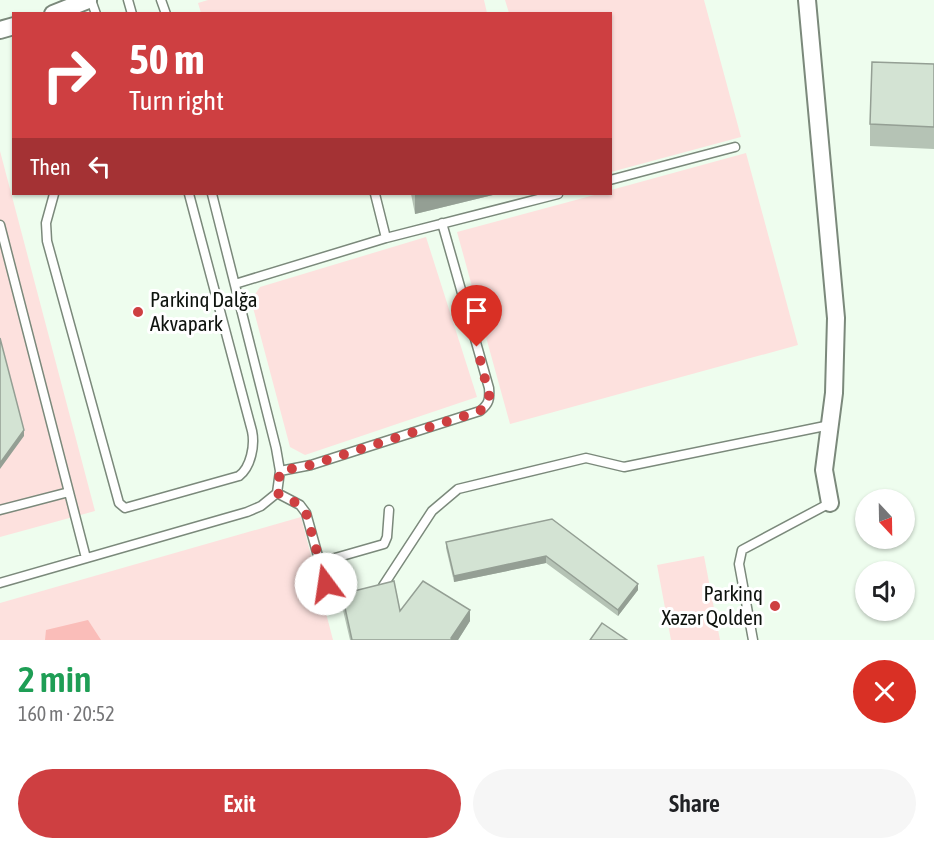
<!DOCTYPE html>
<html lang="en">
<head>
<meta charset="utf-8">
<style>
	body { margin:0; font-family:"Asap Condensed",sans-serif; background:#f6f6f6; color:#202124; height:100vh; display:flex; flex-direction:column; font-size:22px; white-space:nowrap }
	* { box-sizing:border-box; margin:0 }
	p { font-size:20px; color:#757577 }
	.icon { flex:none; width:33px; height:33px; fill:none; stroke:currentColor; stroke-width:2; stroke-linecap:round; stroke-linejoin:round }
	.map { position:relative; height:640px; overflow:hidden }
	.drawer { display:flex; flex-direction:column; background:#fff; flex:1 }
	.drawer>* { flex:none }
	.top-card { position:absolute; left:12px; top:12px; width:600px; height:183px; border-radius:0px; box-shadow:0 2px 4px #0004; background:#ce3f41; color:#fff; overflow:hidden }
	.needle { width:39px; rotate:158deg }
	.controls { position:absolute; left:855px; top:489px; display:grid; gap:12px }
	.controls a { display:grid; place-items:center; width:60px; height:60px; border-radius:50%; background:#fff; box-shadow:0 2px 4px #0004; font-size:30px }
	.pin { position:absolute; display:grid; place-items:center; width:51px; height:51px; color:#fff; margin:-62px -26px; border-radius:50% 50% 50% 0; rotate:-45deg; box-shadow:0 0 6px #0007 }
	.pin .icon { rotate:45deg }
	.me { position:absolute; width:66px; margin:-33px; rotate:346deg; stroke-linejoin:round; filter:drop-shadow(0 0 4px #0008) }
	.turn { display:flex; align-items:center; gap:21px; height:126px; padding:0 18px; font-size:27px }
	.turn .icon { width:78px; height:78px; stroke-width:2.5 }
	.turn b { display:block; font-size:42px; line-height:51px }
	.then { display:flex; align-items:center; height:57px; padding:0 18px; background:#0003; gap:12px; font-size:22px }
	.round { display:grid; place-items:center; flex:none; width:63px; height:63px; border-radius:32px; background:#f6f6f6 }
	.headline { display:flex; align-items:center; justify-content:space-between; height:102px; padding:0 18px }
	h1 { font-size:36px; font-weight:600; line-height:45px; color:#1e9e55 }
	.action { display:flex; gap:12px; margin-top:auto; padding:12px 18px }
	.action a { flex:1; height:69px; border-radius:36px; background:#ce3f41; color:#fff; font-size:24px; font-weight:600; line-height:69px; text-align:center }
	.action a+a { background:#f6f6f6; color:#202124 }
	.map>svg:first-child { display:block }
	.green { fill:#fde1de }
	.water { fill:#fabdb9 }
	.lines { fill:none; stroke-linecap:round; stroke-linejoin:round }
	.service-casing { stroke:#7b897b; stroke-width:11 }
	.minor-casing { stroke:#7b897b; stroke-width:20 }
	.service { stroke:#fff; stroke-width:8 }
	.minor { stroke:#fff; stroke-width:16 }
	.wall { fill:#b5c3b5 }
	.shaded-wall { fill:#949f94 }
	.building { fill:#d3e3d3; stroke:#949f94; stroke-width:1.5 }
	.route { stroke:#ce3f41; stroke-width:10; stroke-dasharray:0 18 }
	.poi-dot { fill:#ce3f41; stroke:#fff; stroke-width:2 }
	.labels { text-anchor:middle; stroke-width:6; stroke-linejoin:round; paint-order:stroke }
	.poi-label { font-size:21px; fill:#0e130e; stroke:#fff; text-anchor:start }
</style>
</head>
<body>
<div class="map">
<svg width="934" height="640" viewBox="0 0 934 640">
	<rect width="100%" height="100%" fill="#eefdee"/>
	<!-- green -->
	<path class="green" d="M208,0h276l3,13h-286l-3,-10z
		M505,0h199l37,137 -130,35 -1,-158 -101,-1z
		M0,151l95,360 -95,26z
		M746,153l52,192 -288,79 -53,-192 141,-38h12l1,-4z
		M426,237l51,160 -172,58 -15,-8 -39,-147 9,-13z
		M301,517l32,123h-333v-37z
		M704,556l16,84h-49l-14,-75z"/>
	<!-- water -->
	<path class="water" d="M88,620l13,20h-56l1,-10z"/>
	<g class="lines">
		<defs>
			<path id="service" d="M91,0l5,14
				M128,0l4,14
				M161,0l5,14
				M610,180l125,-33
				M54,194l-8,29 1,18 72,262 6,5 114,-32c12,-9 16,-31 13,-45l-63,-237
				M375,194l11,44
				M0,225l86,333
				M235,284l151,-46 172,-44
				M280,471l31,-6 169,-54c9,-7 10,-12 9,-23l-47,-165
				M277,493l23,12 6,8 26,93
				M0,510l69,-18
				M321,562l63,-18 3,-7 2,-27
				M0,583l247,-71 14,-6 16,-13 3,-22 -4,-23 -64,-254
				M383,586l49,-75 26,-22 128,-31 38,9 206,-42
				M753,640l-14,-76 3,-14 88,-47"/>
			<path id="minor" d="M807,0l29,318 -2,75 -10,77 6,33
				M53,14l35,-14
				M0,30l14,-4"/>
		</defs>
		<!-- service casing -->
		<use href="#service" class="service-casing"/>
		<!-- minor casing -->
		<use href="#minor" class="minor-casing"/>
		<!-- service -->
		<use href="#service" class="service"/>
		<!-- minor -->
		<use href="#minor" class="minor"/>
	</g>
	<!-- wall -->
	<path class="wall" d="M934,64v85l-64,-3v-22z
		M411,194h86l-82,20z
		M552,519l86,71 -20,26 -72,-53 -92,19 -8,-34v-6z
		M342,594l58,17 70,10 -12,19h-108l-8,-34z"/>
	<!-- shaded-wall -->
	<path class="shaded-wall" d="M415,194h82l-82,20z
		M24,430v6l-24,33v-6z
		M546,556v7l-92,19v-6z
		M638,584v6l-20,26v-6z
		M470,610v11l-12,19h-7v-2z"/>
	<!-- building -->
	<path class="building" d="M872,62l62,2v63l-64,-3z
		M0,338l24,92 -24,33z
		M552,519l86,65 -20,26 -72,-54 -92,20 -8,-34z
		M394,581l6,30 23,-30 47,29 -19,28 1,2h-100l-10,-46z
		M602,623l25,17h-37z"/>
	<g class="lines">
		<!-- route -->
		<path class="route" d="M326,584l-20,-71 -6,-8 -23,-12 3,-22 31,-6 169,-54 10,-12 -13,-52"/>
	</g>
	<!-- markers -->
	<g class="poi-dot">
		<circle cx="138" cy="312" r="6"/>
		<circle cx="775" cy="606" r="6"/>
	</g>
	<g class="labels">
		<!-- poi labels -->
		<g class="poi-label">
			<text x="150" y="307">Parkinq Dalğa<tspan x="150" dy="24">Akvapark</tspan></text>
			<text x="763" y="601" text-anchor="end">Parkinq<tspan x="763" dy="24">Xəzər Qolden</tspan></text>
		</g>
	</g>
</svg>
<div class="controls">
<a><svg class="needle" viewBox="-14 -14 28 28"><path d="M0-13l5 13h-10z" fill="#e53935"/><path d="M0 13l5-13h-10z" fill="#757577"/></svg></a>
<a><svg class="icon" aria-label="sound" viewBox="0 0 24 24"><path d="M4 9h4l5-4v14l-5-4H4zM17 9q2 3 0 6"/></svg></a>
</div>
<div class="pin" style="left:477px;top:347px;background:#d93025"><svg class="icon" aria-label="arrive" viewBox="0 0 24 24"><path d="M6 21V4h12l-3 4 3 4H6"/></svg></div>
<svg class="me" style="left:326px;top:584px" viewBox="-20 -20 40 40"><circle r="19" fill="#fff"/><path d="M0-13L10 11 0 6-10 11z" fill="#ce3f41"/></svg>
<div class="top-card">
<div class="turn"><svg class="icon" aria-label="right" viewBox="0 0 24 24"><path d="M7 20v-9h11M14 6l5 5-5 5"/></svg><div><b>50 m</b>Turn right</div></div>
<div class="then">Then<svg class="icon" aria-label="left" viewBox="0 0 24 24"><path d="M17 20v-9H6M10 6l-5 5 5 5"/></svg></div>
</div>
</div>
<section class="drawer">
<div class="headline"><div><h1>2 min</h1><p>160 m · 20:52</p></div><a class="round" style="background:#d93025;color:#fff"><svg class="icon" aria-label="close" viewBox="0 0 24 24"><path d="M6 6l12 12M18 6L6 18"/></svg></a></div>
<div class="action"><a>Exit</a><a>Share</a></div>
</section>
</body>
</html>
